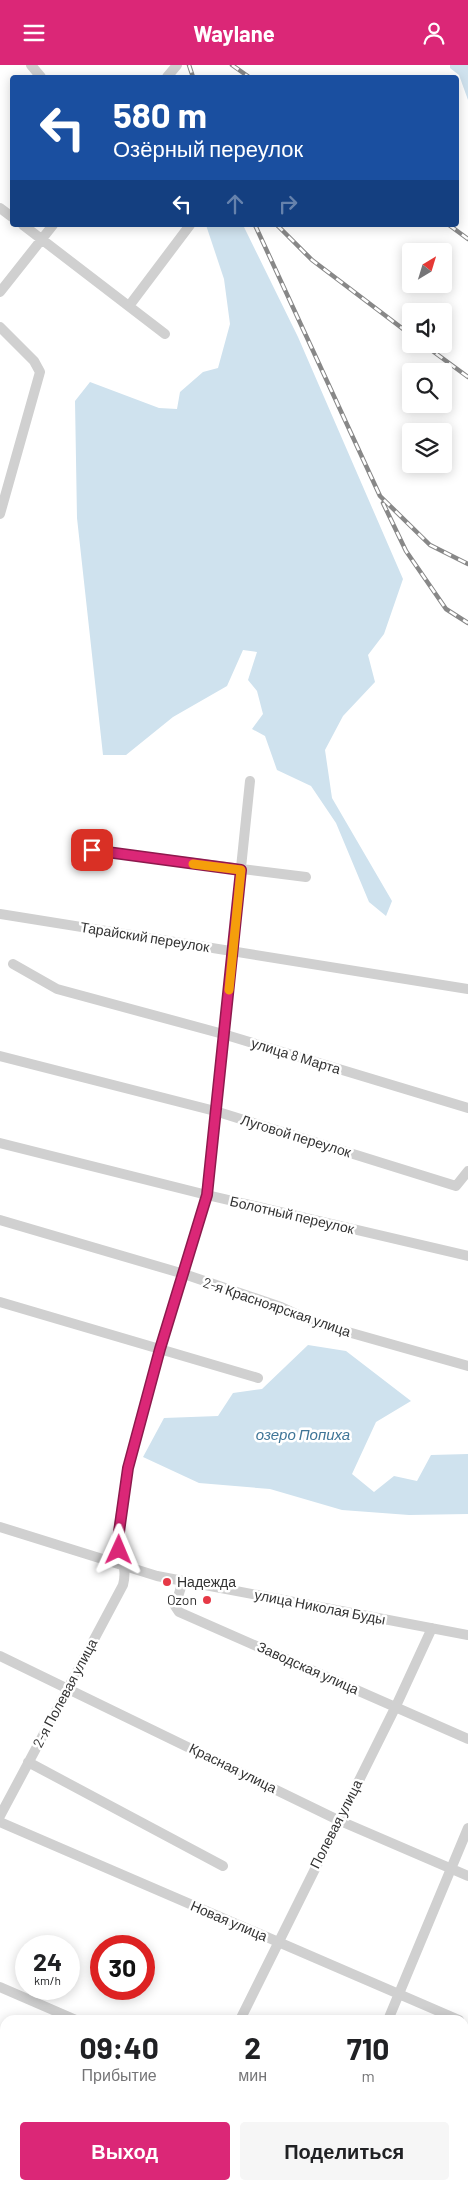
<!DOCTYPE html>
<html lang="ru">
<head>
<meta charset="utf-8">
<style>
	body { margin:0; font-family:Barlow,sans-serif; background:#f6f6f6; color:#202124; height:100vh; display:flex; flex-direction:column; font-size:19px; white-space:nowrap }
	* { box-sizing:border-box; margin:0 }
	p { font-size:16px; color:#757577 }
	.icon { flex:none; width:28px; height:28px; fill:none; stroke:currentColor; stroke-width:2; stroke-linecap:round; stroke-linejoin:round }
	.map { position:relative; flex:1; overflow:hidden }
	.panel { position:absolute; left:0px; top:1950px; width:469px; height:175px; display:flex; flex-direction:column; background:#fff; border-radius:15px 15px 0 0; box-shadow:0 2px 12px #0003 }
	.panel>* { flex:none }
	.banner { position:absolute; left:10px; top:10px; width:449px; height:152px; border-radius:5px; box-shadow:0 2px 12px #0003; background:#1a4fa0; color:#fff; overflow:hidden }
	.needle { width:32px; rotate:38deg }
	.fabs { position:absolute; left:402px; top:178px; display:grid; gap:10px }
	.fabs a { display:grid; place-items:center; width:50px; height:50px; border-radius:5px; background:#fff; box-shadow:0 2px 12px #0003; font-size:25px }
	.speed { position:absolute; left:15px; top:1870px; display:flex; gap:10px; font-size:25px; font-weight:700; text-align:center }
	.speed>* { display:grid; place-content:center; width:65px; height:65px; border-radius:50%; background:#fff; box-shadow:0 2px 12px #0003; line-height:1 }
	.speed small { font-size:12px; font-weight:400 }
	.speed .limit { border:8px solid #d22; background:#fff; color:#111 }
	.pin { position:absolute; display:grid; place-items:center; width:42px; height:42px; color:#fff; margin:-21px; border-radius:10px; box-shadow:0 2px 8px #0006 }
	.me { position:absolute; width:55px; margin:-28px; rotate:1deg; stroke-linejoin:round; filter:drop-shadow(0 0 4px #0008) }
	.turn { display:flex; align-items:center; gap:18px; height:105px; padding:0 20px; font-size:22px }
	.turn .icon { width:65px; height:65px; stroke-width:2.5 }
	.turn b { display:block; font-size:35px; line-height:42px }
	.lanes { display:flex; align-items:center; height:48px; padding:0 20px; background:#0003; justify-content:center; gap:25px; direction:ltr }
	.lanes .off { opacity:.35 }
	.eta { display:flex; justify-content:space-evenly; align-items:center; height:85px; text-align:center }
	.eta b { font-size:30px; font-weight:700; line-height:35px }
	.button { display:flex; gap:10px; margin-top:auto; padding:10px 20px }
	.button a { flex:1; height:58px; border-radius:5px; background:#db2777; color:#fff; font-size:20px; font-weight:700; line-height:58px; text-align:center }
	.button a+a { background:#f6f6f6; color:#202124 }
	header { display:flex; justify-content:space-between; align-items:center; height:65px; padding:0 20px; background:#db2777; color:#fff; font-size:22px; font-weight:700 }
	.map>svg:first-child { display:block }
	.water { fill:#cfe2ee }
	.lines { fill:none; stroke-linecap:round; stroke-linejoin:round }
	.minor { stroke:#d0d0d0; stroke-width:10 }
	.rail-casing { stroke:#888; stroke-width:4.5 }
	.rail { stroke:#fff; stroke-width:2.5; stroke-dasharray:8; stroke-linecap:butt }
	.route-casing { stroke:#8e194d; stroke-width:12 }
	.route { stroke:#db2777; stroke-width:9 }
	.slow { stroke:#f59e0b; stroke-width:9 }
	.poi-dot { fill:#e63946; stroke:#fff; stroke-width:2 }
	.labels { text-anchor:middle; stroke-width:5; stroke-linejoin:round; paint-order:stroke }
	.street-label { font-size:14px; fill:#333; stroke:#fff }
	.poi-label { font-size:14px; fill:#333; stroke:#fff; text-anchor:start }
	.water-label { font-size:15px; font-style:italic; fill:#3f7597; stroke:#fff }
</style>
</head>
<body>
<header><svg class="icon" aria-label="menu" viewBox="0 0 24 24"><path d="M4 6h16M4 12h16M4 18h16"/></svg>Waylane<svg class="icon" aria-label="person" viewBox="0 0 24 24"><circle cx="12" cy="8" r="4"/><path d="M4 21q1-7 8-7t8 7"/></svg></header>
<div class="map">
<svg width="468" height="2125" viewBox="0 0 468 2125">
	<rect width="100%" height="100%" fill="#fff"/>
	<!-- water -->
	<path class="water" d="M450,0h18v35l-9,-25 -9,-7z
		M206,160h37l55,112 105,242 -19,55 -16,21 7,27 -32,34 -18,34 7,48 60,103 -6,15 -17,-14 -33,-79 -25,-37 -34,-16 -12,-34 -13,-7 11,-15 -6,-23 -9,-11 9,-28 -14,-2 -16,36 -54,31 -47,38h-23l-26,-237 -2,-117 15,-19 69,26 18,1 3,-17 23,-20 15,-4 12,-44 -6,-45z
		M308,1280l38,6 65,50 -35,21 -24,52 22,18 20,-16 23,5 14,-26 37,-1v60l-59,1 -67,-5 -72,-21 -71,-6 -56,-26 21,-39 54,-2 15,-23 29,-4z"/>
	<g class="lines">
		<!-- minor -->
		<path class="minor" d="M31,0l10,12
			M167,12l10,-12
			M0,143l12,9
			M23,160l142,109
			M0,227l53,-67
			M129,241l61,-81
			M0,262l34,34 6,11 -40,142
			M92,785l214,27
			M0,849l468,75
			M13,899l44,25 166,45 245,74
			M0,991l215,55 241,75 12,-15
			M0,1078l207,52 261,61
			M0,1155l184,54 97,33 35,16 152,43
			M0,1237l258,76
			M0,1462l157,49 311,59
			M183,1516l-8,25 4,6 289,127
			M0,1591l338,164 130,56
			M28,1697l195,104
			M0,1751l123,-231c5,-19 -4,-28 -6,-46l11,-71 32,-119 47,-154 43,-414
			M0,1757l459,198
			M0,1922l76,33
			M240,1955l156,-314 36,-78
			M388,1955l80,-192
			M0,2102l5,2
			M464,2112l4,2
			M46,2120l12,5
			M157,2125l3,-5
			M316,2125l2,-5"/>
		<defs>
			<path id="rail" d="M189,0l4,12
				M232,0l17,12
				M255,160l125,271 50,49 38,19
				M277,160l35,35 99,75
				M449,160l19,14
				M423,279l45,33
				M383,438l23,48 40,58 22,14"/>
		</defs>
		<!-- rail casing -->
		<use href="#rail" class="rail-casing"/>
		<!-- rail -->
		<use href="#rail" class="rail"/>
	</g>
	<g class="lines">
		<defs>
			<path id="route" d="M92,785l149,20 -34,325 -47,154 -32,119 -10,71 1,11"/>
		</defs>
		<!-- route casing -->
		<use href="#route" class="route-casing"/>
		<!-- route -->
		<use href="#route" class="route"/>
		<!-- slow -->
		<path class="slow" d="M193,799l48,6 -12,120"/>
	</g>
	<!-- markers -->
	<g class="poi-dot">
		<circle cx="167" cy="1517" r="5"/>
		<circle cx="207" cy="1535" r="5"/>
	</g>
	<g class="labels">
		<!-- street labels -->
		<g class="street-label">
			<text transform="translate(145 872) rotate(9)" y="5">Тарайский переулок</text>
			<text transform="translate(296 991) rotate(17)" y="5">улица 8 Марта</text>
			<text transform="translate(296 1071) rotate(17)" y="5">Луговой переулок</text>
			<text transform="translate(292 1150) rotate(13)" y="5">Болотный переулок</text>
			<text transform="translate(277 1242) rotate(19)" y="5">2-я Красноярская улица</text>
			<text transform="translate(320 1542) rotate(11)" y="5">улица Николая Буды</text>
			<text transform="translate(308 1603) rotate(24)" y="5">Заводская улица</text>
			<text transform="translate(65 1628) rotate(-62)" y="5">2-я Полевая улица</text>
			<text transform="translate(233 1703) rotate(26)" y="5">Красная улица</text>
			<text transform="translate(336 1759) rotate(-63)" y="5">Полевая улица</text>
			<text transform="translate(229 1856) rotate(23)" y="5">Новая улица</text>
		</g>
		<!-- poi labels -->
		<g class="poi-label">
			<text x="177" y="1522">Надежда</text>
			<text x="197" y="1540" text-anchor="end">Ozon</text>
		</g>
		<!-- water labels -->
		<g class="water-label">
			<text x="303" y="1375">озеро Попиха</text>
		</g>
	</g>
</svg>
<div class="fabs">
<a><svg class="needle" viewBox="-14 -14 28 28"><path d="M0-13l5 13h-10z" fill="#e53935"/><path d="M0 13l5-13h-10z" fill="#757577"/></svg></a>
<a><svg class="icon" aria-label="sound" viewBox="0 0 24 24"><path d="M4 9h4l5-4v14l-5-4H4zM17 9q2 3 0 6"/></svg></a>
<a><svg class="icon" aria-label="search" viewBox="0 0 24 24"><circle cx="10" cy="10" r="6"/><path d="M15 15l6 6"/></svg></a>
<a><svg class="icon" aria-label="layers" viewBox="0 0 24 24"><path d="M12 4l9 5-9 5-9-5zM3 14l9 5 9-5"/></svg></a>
</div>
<div class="speed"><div>24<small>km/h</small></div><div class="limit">30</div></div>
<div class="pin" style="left:92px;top:785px;background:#d93025"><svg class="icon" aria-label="arrive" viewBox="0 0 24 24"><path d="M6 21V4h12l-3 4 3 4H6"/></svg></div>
<svg class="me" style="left:119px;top:1485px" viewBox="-20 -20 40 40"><path d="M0-17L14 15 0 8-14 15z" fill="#db2777" stroke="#fff" stroke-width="4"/></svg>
<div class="banner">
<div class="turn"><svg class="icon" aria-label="left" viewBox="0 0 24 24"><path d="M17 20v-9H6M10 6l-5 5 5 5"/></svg><div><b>580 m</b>Озёрный переулок</div></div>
<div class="lanes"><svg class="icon" aria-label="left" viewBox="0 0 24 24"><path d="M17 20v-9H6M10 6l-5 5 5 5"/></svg><svg class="icon off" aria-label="ahead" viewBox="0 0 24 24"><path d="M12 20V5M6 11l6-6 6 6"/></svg><svg class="icon off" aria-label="right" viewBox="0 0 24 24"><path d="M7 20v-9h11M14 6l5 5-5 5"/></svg></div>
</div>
<section class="panel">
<div class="eta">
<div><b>09:40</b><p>Прибытие</p></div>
<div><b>2</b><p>мин</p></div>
<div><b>710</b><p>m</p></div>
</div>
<div class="button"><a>Выход</a><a>Поделиться</a></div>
</section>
</div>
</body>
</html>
